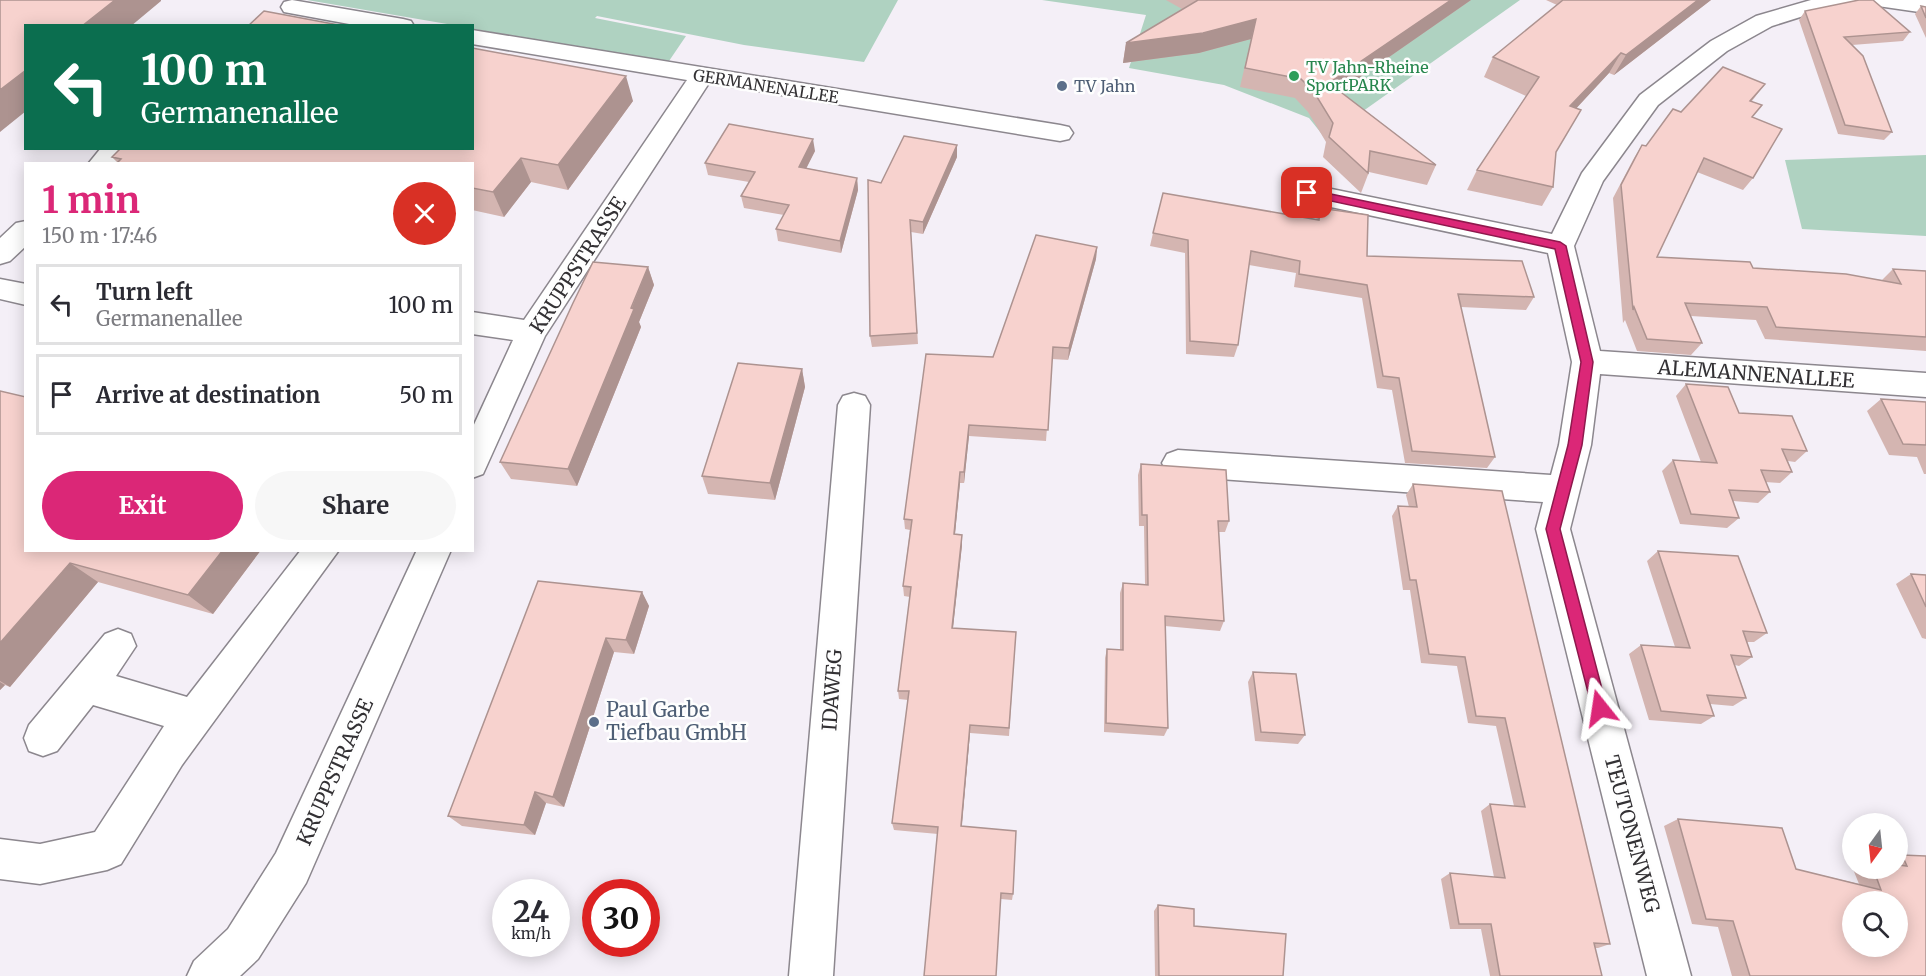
<!DOCTYPE html>
<html lang="en">
<head>
<meta charset="utf-8">
<style>
	body { margin:0; font-family:Merriweather,serif; background:#f7f7f7; color:#2b2b33; height:100vh; display:flex; flex-direction:column; font-size:22px; white-space:nowrap }
	* { box-sizing:border-box; margin:0 }
	p { font-size:20px; color:#7c7c81 }
	.icon { flex:none; width:33px; height:33px; fill:none; stroke:currentColor; stroke-width:2; stroke-linecap:round; stroke-linejoin:round }
	.map { position:relative; flex:1; overflow:hidden }
	.side { position:absolute; left:24px; top:162px; width:450px; height:390px; display:flex; flex-direction:column; background:#fff; border-radius:0px; box-shadow:0 3px 15px #0003 }
	.side>* { flex:none }
	.guide { position:absolute; left:24px; top:24px; width:450px; height:126px; border-radius:0px; box-shadow:0 3px 15px #0003; background:#0b6e4f; color:#fff; overflow:hidden }
	.needle { width:39px; rotate:195deg }
	.controls { position:absolute; left:1842px; top:813px; display:grid; gap:12px }
	.controls a { display:grid; place-items:center; width:66px; height:66px; border-radius:50%; background:#fff; box-shadow:0 3px 15px #0003; font-size:30px }
	.speed { position:absolute; left:492px; top:879px; display:flex; gap:12px; font-size:30px; font-weight:700; text-align:center }
	.speed>* { display:grid; place-content:center; width:78px; height:78px; border-radius:50%; background:#fff; box-shadow:0 3px 15px #0003; line-height:1 }
	.speed small { font-size:15px; font-weight:400 }
	.speed .limit { border:9px solid #d22; background:#fff; color:#111 }
	.pin { position:absolute; display:grid; place-items:center; width:51px; height:51px; color:#fff; margin:-26px; border-radius:12px; box-shadow:0 3px 9px #0006 }
	.me { position:absolute; width:66px; margin:-33px; rotate:345deg; stroke-linejoin:round; filter:drop-shadow(0 0 4px #0008) }
	.turn { display:flex; align-items:center; gap:21px; height:126px; padding:0 18px; font-size:27px }
	.turn .icon { width:78px; height:78px; stroke-width:2.5 }
	.turn b { display:block; font-size:42px; line-height:51px }
	.round { display:grid; place-items:center; flex:none; width:63px; height:63px; border-radius:32px; background:#f7f7f7 }
	.head { display:flex; align-items:center; justify-content:space-between; height:102px; padding:0 18px }
	h1 { font-size:36px; font-weight:700; line-height:45px; color:#db2777 }
	.primary-button { display:flex; gap:12px; margin-top:auto; padding:12px 18px }
	.primary-button a { flex:1; height:69px; border-radius:36px; background:#db2777; color:#fff; font-size:24px; font-weight:700; line-height:69px; text-align:center }
	.primary-button a+a { background:#f7f7f7; color:#2b2b33 }
	ul { padding:0; list-style:none }
	li { display:flex; align-items:center; gap:18px; height:81px; margin:0 12px 9px; padding:0 6px; border:3px solid #e1e1e2; border-radius:0px }
	li div { flex:1 }
	li b { display:block; font-size:22px }
	li em { font-style:normal }
	.map>svg:first-child { display:block }
	.green { fill:#afd2c1 }
	.lines { fill:none; stroke-linecap:round; stroke-linejoin:round }
	.minor-casing { stroke:#8c878e; stroke-width:3 }
	.minor { fill:#fff; fill-rule:evenodd }
	.wall { fill:#d4b5b1 }
	.shaded-wall { fill:#ad9390 }
	.building { fill:#f7d2ce; stroke:#ad9390; stroke-width:1.5; fill-rule:evenodd }
	.route { fill:#db2777; stroke:#8e194d; stroke-width:1.5 }
	.leisure-dot { fill:#2e9e5b; stroke:#fefefe; stroke-width:2 }
	.service-dot { fill:#5c6f8a; stroke:#fefefe; stroke-width:2 }
	.labels { text-anchor:middle; stroke-width:5; stroke-linejoin:round; paint-order:stroke }
	.far-leisure-label { font-size:16px; fill:#27864d; stroke:#fefefe; text-anchor:start }
	.far-street-label { font-size:16px; fill:#333134; stroke:#fefefe }
	.far-service-label { font-size:16px; fill:#4e5e75; stroke:#fefefe; text-anchor:start }
	.street-label { font-size:20px; fill:#333134; stroke:#fefefe }
	.service-label { font-size:20px; fill:#4e5e75; stroke:#fefefe; text-anchor:start }
</style>
</head>
<body>
<div class="map">
<svg width="1926" height="976" viewBox="0 0 1926 976">
	<rect width="100%" height="100%" fill="#f4eff7"/>
	<!-- green -->
	<path class="green" d="M307,0h591l-34,62 -120,-17 -147,-29 -2,2 91,18 -17,25 -196,-32 -1,-3 -19,-1z
		M1042,0h478l-195,138 -16,-20 -85,-33 -95,-17 17,-53z
		M1926,155v81l-124,-7 -17,-69z"/>
	<g class="lines">
		<defs>
			<path id="minor" d="M292,0l111,19 8,2 3,5h-54l-76,-14 -3,-5 3,-5z
				M1811,0h115v13l-62,-9 -51,9 -41,13 -45,25 -69,54 -55,76 -29,65 26,105 326,22v24l-326,-23 -9,71 -21,84 121,447h-44l-111,-447 7,-27 -365,-26 -11,-4 -5,-9 5,-9 11,-4 373,25 8,-30 13,-83 -24,-109 -241,-51 -9,-3 -4,-6 4,-6 9,-3 245,50 30,-61 58,-78 71,-54 45,-25z
				M472,30l588,95 9,2 4,6 -4,6 -9,2 -351,-58 -164,253 -62,138 -11,4v-49l41,-89 -41,-6v-22l52,8 163,-240 -215,-36z
				M101,148h29l-13,16h-29z
				M26,221v25l-16,15 -10,3v-26l16,-15z
				M0,279l26,5v21l-26,-6z
				M854,393l11,3 5,9 -37,571h-44l49,-571 5,-9z
				M301,550h38l-157,215 -61,99 -14,6 -67,14 -40,-5v-40l40,5 55,-12 69,-106 -71,-21 -36,46 -14,5 -14,-5 -5,-13 5,-13 76,-91 13,-5 13,5 5,12 -20,30 71,21z
				M417,550h34l-145,333 -48,76 -18,17h-53l7,-15 34,-32 48,-76z"/>
		</defs>
		<!-- minor casing -->
		<use href="#minor" class="minor-casing"/>
		<!-- minor -->
		<use href="#minor" class="minor"/>
	</g>
	<!-- wall -->
	<path class="wall" d="M1166,0h305l-131,91 96,74 -9,20 -58,-13 -8,21 -38,-36 3,-15 -18,-30 -13,-14 -55,-11 11,-48 -52,14 -76,10 3,-20 56,-34z
		M1546,0h165l-97,75 -5,-2 -33,35 -20,45 -3,34 -11,19 -75,-16 10,-20 49,-74 -42,-19 9,-20 64,-52z
		M1921,6l5,1v31l-11,-24z
		M1805,11l105,21 -7,9 -51,4 40,87 -8,8 -46,-6 -39,-114z
		M1765,84l-13,17 1,16v61l-10,12 -46,-18 -40,85 96,11 129,12 11,-11 33,2v80l-161,-12 -9,-19 -65,-4 11,27 -11,12 -54,-4 -12,-31 -2,3 -10,-125 21,-40 8,-13 4,1 35,-34z
		M633,101l-65,89 -37,-8 -27,35 -32,-7v-46l-355,-2 -5,-5z
		M957,145v12l-34,77 -12,-2 7,112 -46,3 -2,-11 11,-153z
		M815,151l-9,17 51,10 1,12 -17,63 -63,-12 -2,-12 8,-14 -40,-7 -3,-12 8,-14 -41,-7 -3,-12z
		M1320,208l47,48 167,41 -8,13 -65,-3 34,150 -8,11 -82,-5 -13,-73 -15,-2 -15,-90 -68,-11 2,-14 -47,-8 -11,80 -4,12 -48,-3 -1,-101 -35,-7 3,-13 163,-13z
		M1097,247l-1,12 -28,101 -16,-1 -6,82 -77,-5 -5,47h-4l-5,51 7,1v10l-9,83 63,4 -7,104 -39,-3 -8,93 51,68 -1,6 -11,-1 -63,-65 -44,-4 -2,-7 16,-123 -9,-1 -1,-8 12,-94 -6,-1 -1,-10 7,-56 -5,-1 -1,-10 89,-162z
		M648,267l6,18 -15,37 2,5 -64,159 -66,-7 -11,-17z
		M802,369l3,18 -30,113 -67,-6 -6,-18z
		M1686,384l121,67 -12,11 -7,-1 4,11 -12,11 -15,-1 5,10 -12,11 -25,-2 6,17 -12,10 -47,-4 -18,-53 11,-11 28,2 -25,-66z
		M0,391l26,159h235l-48,64 -115,-32 -88,105 -5,-2 -5,5z
		M1881,399l45,3v72h-2l-7,-17 -28,-2 -22,-44z
		M1141,464l88,57 -4,11h-6l5,89 -4,10 -55,-5 3,102 -4,8 -60,-4 1,-74 2,-9 13,1v-57l3,-10 22,1 -1,-58h-5l-1,-51z
		M1413,484l197,460 -12,4h-3l7,28h-112l-9,-47h-31l-9,-50 9,-6 44,4 -13,-66 9,-7 24,2 -18,-80 -28,-3 -11,-57 -36,-3 -11,-73h-7l-11,-74 6,-10 11,1 -3,-12z
		M1658,551l109,82 -13,9h-7l5,15 -13,9 -4,-1 11,33 -13,8 -23,-2 4,12 -13,8 -52,-4 -20,-66 12,-9 34,2 -28,-86z
		M1911,574l15,1v64l-4,-1 -26,-54z
		M642,592l7,14 -15,48 -20,-2 -50,155 -18,-4 -11,32 -73,-9 -14,-10z
		M1253,672l52,63 -7,9 -43,-3 -7,-59z
		M1678,819l118,50 63,15 -6,-15 45,-1v-11l4,-2 24,1v120h-194l-14,-49 -26,-3 -28,-98z
		M1158,905l36,21 89,50h-128l-1,-65z"/>
	<!-- shaded-wall -->
	<path class="shaded-wall" d="M115,0h46v1l-30,25h-49z
		M1451,0h20l-148,103 6,-20z
		M1698,0h13l-97,75 12,-20z
		M1256,19l-5,20 -52,14 -76,10 3,-20z
		M1621,53l-12,20 -49,53 10,-20z
		M26,70v41l-26,21v-42z
		M626,76l7,25 -65,89 -10,-25z
		M813,139l2,12 -14,28 -2,-12z
		M957,145v12l-34,77v-12z
		M521,158l10,24 -27,35 -11,-25z
		M857,178l1,12 -17,63 -1,-12z
		M1097,247l-1,12 -28,101 1,-12z
		M648,267l6,18 -15,37 2,5 -64,159 -9,-17z
		M802,369l3,18 -30,113 -5,-17z
		M969,425v11l-5,47v-11z
		M960,472v11l-6,61v-10z
		M962,535v10l-10,92v-9z
		M223,550h38l-48,64 -25,-19z
		M70,563l28,19 -88,105 -10,-6v-38z
		M642,592l7,14 -15,48 -8,-14z
		M606,638l8,14 -50,155 -11,-10z
		M0,682l5,3 -5,5z
		M970,725v8l-9,100v-7z
		M535,792l11,11 -11,32 -11,-10z"/>
	<!-- building -->
	<path class="building" d="M0,0h115l-33,26h-56v44l-26,20z
		M1198,0h253l-122,83 107,82 -66,-14 -2,22 -39,-36 4,-14 -19,-31 -13,-13 -56,-11 11,-49 -53,14 -77,10z
		M1563,0h135l-72,55 -5,-2 -51,53 11,4 -25,42 -3,35 -76,-17 62,-93 -46,-20z
		M1859,0h14l37,32 -66,5 19,19 29,76 -47,-7 -40,-114z
		M1921,6l5,1v11z
		M264,11l80,15h-96z
		M472,48l154,28 -68,89 -37,-7 -28,34 -21,-4v-24h-356l5,-5 -9,-2 9,-9h351z
		M1723,67l42,17 -15,17 12,4 -10,12 30,12 -29,49 -49,-20 -47,99 93,5 3,6 93,6 55,10 -8,-15 33,2v66l-150,-10 -9,-20 -82,-4 17,40 -55,-4 -13,-32 -1,3 -12,-125 21,-40 4,1 27,-37 8,3z
		M729,124l84,15 -14,28 58,11 -17,63 -64,-12 13,-24 -48,-9 14,-24 -50,-9z
		M904,136l53,9 -34,77 -13,-2 7,113 -47,3 -2,-156 13,3z
		M1163,193l156,27 1,-12 48,7 -1,41 155,5 12,36 -76,-3 37,163 -83,-6 -13,-73 -16,-2 -16,-91 -68,-11 1,-13 -49,-10 -13,94 -48,-4 -2,-101 -35,-7z
		M1036,235l61,12 -28,101 -16,-1 -5,83 -79,-5 -5,47h-4l-6,62 8,1 -10,93 64,4 -7,96 -39,-3 -9,101 55,5 -3,63 -12,-1 -5,83h-72l14,-149 -46,-4 17,-132h-11l13,-104 -8,-1 9,-66 -8,-1 22,-165 67,3z
		M593,262l55,5 -17,41 3,1 -66,160 -68,-7 73,-159z
		M738,363l64,6 -32,114 -68,-7z
		M1686,384l42,3 11,26 53,3 15,35 -25,-2 10,23 -31,-2 9,22 -41,-2 10,28 -48,-4 -18,-54 44,3z
		M0,391l26,6v153h197l-35,45 -118,-32 -70,80z
		M1881,399l45,3v43l-23,-1z
		M1141,464l85,6 3,51h-11l6,100 -59,-5 3,112 -62,-5 1,-74 16,1v-67l25,2 -1,-70h-5z
		M1413,484l89,7 108,453 -16,-1 8,33h-102l-9,-52h-32l-9,-51 55,5 -15,-74 35,3 -20,-89 -29,-2 -11,-59 -36,-3 -13,-74h-6l-12,-74 19,1z
		M1658,551l80,5 29,77 -24,-2 9,26 -21,-2 15,43 -39,-3 7,21 -53,-5 -20,-66 49,3z
		M1911,574l15,1v32z
		M538,581l104,11 -16,48 -20,-2 -53,159 -18,-5 -11,33 -76,-9z
		M1253,672l43,2 9,61 -44,-3z
		M1678,819l104,9 14,41 85,21 -8,-22h25v-3l9,1 -5,-11 24,1v120h-176l-17,-55 -27,-2zM1852,902h46v44h-46z
		M1158,905l36,4v17l92,8 -3,42h-124z"/>
	<!-- route -->
	<path class="route" d="M1307,189l253,53 6,4 27,116 -11,83 -22,84 47,179 -2,5 -5,2 -6,-2 -2,-5 -46,-179 22,-84 13,-83 -26,-113 -252,-54v-5z"/>
	<!-- markers -->
	<circle class="leisure-dot" cx="1294" cy="76" r="6"/>
	<g class="service-dot">
		<circle cx="1062" cy="86" r="6"/>
		<circle cx="594" cy="722" r="6"/>
	</g>
	<g class="labels">
		<!-- far-leisure labels -->
		<g class="far-leisure-label">
			<text x="1306" y="73">TV Jahn-Rheine<tspan x="1306" dy="18">SportPARK</tspan></text>
		</g>
		<!-- far-street labels -->
		<g class="far-street-label">
			<text transform="translate(766 86) rotate(9)" y="6">GERMANENALLEE</text>
		</g>
		<!-- far-service labels -->
		<g class="far-service-label">
			<text x="1074" y="92">TV Jahn</text>
		</g>
		<!-- street labels -->
		<g class="street-label">
			<text transform="translate(578 265) rotate(-57)" y="7">KRUPPSTRASSE</text>
			<text transform="translate(1756 374) rotate(4)" y="7">ALEMANNENALLEE</text>
			<text transform="translate(832 690) rotate(-86)" y="7">IDAWEG</text>
			<text transform="translate(335 772) rotate(-66)" y="7">KRUPPSTRASSE</text>
			<text transform="translate(1632 834) rotate(75)" y="7">TEUTONENWEG</text>
		</g>
		<!-- service labels -->
		<g class="service-label">
			<text x="606" y="717">Paul Garbe<tspan x="606" dy="23">Tiefbau GmbH</tspan></text>
		</g>
	</g>
</svg>
<div class="controls">
<a><svg class="needle" viewBox="-14 -14 28 28"><path d="M0-13l5 13h-10z" fill="#e53935"/><path d="M0 13l5-13h-10z" fill="#7c7c81"/></svg></a>
<a><svg class="icon" aria-label="search" viewBox="0 0 24 24"><circle cx="10" cy="10" r="6"/><path d="M15 15l6 6"/></svg></a>
</div>
<div class="speed"><div>24<small>km/h</small></div><div class="limit">30</div></div>
<div class="pin" style="left:1307px;top:193px;background:#d93025"><svg class="icon" aria-label="arrive" viewBox="0 0 24 24"><path d="M6 21V4h12l-3 4 3 4H6"/></svg></div>
<svg class="me" style="left:1600px;top:708px" viewBox="-20 -20 40 40"><path d="M0-17L14 15 0 8-14 15z" fill="#db2777" stroke="#fff" stroke-width="4"/></svg>
<div class="guide">
<div class="turn"><svg class="icon" aria-label="left" viewBox="0 0 24 24"><path d="M17 20v-9H6M10 6l-5 5 5 5"/></svg><div><b>100 m</b>Germanenallee</div></div>
</div>
<section class="side">
<div class="head"><div><h1>1 min</h1><p>150 m · 17:46</p></div><a class="round" style="background:#d93025;color:#fff"><svg class="icon" aria-label="close" viewBox="0 0 24 24"><path d="M6 6l12 12M18 6L6 18"/></svg></a></div>
<ul>
<li><svg class="icon" aria-label="left" viewBox="0 0 24 24"><path d="M17 20v-9H6M10 6l-5 5 5 5"/></svg><div><b>Turn left</b><p>Germanenallee</p></div><em>100 m</em></li>
<li><svg class="icon" aria-label="arrive" viewBox="0 0 24 24"><path d="M6 21V4h12l-3 4 3 4H6"/></svg><div><b>Arrive at destination</b></div><em>50 m</em></li>
</ul>
<div class="primary-button"><a>Exit</a><a>Share</a></div>
</section>
</div>
</body>
</html>
